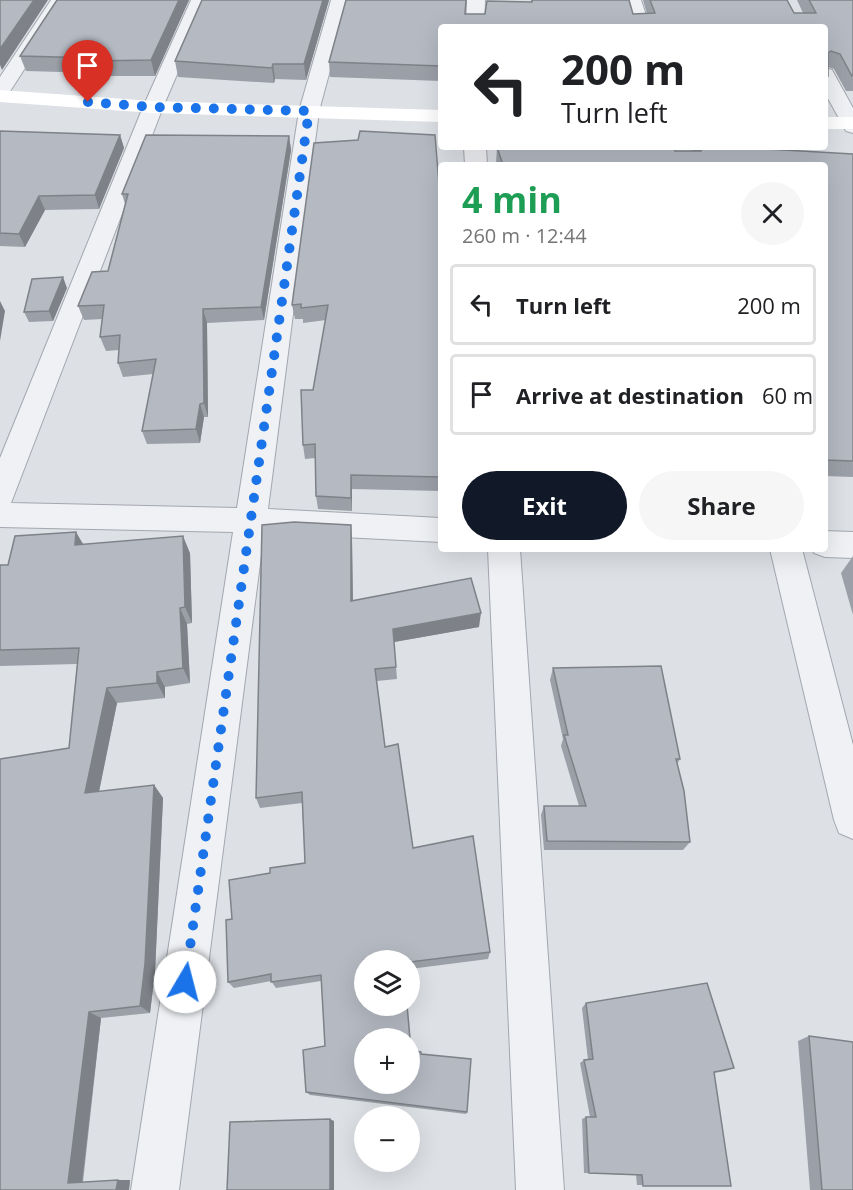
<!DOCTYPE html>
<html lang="en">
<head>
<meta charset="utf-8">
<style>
	body { margin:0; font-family:"Open Sans",sans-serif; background:#f6f6f6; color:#202124; height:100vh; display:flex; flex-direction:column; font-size:22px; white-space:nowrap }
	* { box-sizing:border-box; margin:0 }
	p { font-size:20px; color:#757577 }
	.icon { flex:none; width:33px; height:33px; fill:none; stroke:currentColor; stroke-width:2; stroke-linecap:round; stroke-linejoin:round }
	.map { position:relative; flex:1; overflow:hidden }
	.side { position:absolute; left:438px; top:162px; width:390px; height:390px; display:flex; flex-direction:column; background:#fff; border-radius:6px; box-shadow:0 6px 24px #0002 }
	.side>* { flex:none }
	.top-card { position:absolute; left:438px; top:24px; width:390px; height:126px; border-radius:6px; box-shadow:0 6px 24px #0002; background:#fff; color:#202124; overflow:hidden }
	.fabs { position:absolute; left:354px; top:950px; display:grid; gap:12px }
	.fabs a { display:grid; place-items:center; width:66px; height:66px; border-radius:50%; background:#fff; box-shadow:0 6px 24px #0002; font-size:30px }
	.pin { position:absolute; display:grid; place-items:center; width:51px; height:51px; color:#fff; margin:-62px -26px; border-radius:50% 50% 50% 0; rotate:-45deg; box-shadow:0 0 6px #0007 }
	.pin .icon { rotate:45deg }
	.me { position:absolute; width:66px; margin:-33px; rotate:8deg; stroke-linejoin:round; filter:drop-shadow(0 0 4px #0008) }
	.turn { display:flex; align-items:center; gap:21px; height:126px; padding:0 24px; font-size:27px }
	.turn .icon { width:78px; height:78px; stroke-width:2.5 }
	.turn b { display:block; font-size:42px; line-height:51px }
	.round { display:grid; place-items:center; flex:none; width:63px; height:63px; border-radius:32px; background:#f6f6f6 }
	.overview { display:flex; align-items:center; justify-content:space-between; height:102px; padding:0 24px }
	h1 { font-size:36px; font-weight:700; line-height:45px; color:#1e9e55 }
	.button { display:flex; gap:12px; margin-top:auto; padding:12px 24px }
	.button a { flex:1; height:69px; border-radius:36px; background:#111827; color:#fff; font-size:24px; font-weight:700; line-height:69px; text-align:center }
	.button a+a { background:#f6f6f6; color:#202124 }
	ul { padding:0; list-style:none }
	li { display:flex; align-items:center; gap:18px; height:81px; margin:0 12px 9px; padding:0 12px; border:3px solid #e0e0e0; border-radius:6px }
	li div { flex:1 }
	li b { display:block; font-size:22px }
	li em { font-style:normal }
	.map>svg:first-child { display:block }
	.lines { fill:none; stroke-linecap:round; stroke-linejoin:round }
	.minor-casing { stroke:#a3a7af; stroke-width:2 }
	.minor { fill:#eff1f4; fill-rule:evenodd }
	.secondary { fill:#fff; fill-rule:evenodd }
	.wall { fill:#9b9fa7 }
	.shaded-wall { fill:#7e8288 }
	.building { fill:#b4b9c2; stroke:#7e8288; stroke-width:1.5; fill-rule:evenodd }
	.route { stroke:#1a73e8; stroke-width:10; stroke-dasharray:0 18 }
</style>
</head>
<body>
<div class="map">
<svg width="853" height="1190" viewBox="0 0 853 1190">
	<rect width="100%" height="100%" fill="#dde0e5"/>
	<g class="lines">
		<defs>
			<path id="minor" d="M51,0h18l-62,96 -7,2v-21z
				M191,0h18l-46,107 -152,396 226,5 62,-397 32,-111h18l-30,111 -51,398 173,9v24l-177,-9 -85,657h-48l102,-658 -233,-5v-69l143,-351z
				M467,0h18l-1,27h-18z
				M623,0h18l9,27h-18z
				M825,68l7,2 21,38v25l-7,-2 -21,-38z
				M464,147h22l1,18h-22z
				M668,147h22l5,18h-22z
				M825,531l28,1v26l-28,-1 -11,-4 -2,-4h13z
				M488,549h32l44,641h-48z
				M770,549h32l51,196v94l-14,-6 -5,-13z"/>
		</defs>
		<!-- minor casing -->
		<use href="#minor" class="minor-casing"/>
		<!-- minor -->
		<use href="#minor" class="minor"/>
		<!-- secondary -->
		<path class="secondary" d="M0,90l153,11 288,9v12l-288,-9 -153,-11z
			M825,117h28v12h-28z"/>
	</g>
	<!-- wall -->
	<path class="wall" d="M57,0h132l-34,76h-57l-1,-3 -71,-2 -6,-15z
		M202,0h127l-23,80 -31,-1 -1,4 -96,-6 -3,-16z
		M346,0h120l-1,14h20l46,-12v-2h98l4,14h14l-4,-14h144l7,13h9l-6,-13h56v91h-7l-12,-22 -6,-2v9l-3,9v-58h-384v54l-111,-4 -1,-15z
		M0,131l120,4 4,13 -25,61 -54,1 -20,37 -25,-1z
		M289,136l2,14 -27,170 -57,3 1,94h-4l-4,26 -53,1 -5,-13 11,-57 -30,3 -5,-14 1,-13 -13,1 -6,-14 2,-18 -18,1 -6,-14 30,-35 17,-67 -3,-10z
		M497,147l178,4h18l-1,-4h39l122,7v323l-28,-1v-311h-328l-1,-2z
		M441,209v282l-89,-2v22l-34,-2 -2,-13 -1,-38 -10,1 -2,-14 23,-125 -23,3v-4h-8l-3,-14z
		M67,288l-14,33 -24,1 -5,-10z
		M352,540l1,60 126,27 -85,15 3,37 -20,2 8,66 28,101 77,104 -2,7 -78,10v-9h-46l47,90 10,4 46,58 -1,2 -156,-19 -4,-3 19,-46 -4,-65 -45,7 -5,-7 -37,7 -6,-6 4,-63 38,-46 35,-10 -3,-60 -42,5 -4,-10z
		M83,545l107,8 2,70 -5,1 3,59 -25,4v11l-48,5 -18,89 55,-7 9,13 -8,174 -5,41 -49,5 -18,164 47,-2 -1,10h-129l69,-442 8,-84 -77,2v-101h8z
		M853,556v59l-12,-42z
		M553,668l127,91 -3,5 13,78 -7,8h-139l-3,-35 3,-9h35l-18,-60 2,-7 -13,-59z
		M586,1003l148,65 -8,3 -12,2 17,113 -94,-1 -1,-10 -52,-2 -2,-54 4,-2h4l-10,-54 4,-3h4l-6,-52z
		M809,1036l44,154h-43l-12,-149z"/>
	<!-- shaded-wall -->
	<path class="shaded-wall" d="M34,0h14l-46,70 -2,-5v-16z
		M179,0h10l-34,76 -4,-16z
		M323,0h6l-23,80 -2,-16z
		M273,64l2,15 -1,4 -2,-15z
		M120,135l4,13 -25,61 -4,-14z
		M289,136l2,14 -27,170 -3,-13z
		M39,196l6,14 -20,37 -6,-13z
		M63,277l4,11 -14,33 -4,-10z
		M0,301l5,10 -5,30z
		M203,309l4,14 1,94 -4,-14z
		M200,404l4,13 -4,26 -4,-14z
		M351,475l1,14v22l-1,-13z
		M351,525l1,15 1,74 -2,-13z
		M76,532l10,17 -11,-4z
		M183,536l7,17 2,70 -7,-16z
		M180,608l7,16 3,59 -7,-15z
		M481,613l-2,14 -85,15 -1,-13z
		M157,672l8,15v11l-8,-15z
		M107,688l10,15 -21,103 -11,-13z
		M154,785l9,13 -8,174 -5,41 -10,-7z
		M89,1012l12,6 -19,165h-14z
		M330,1119l4,2v69h-4z
		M118,1180h12l-1,10h-13z"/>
	<!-- building -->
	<path class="building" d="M0,0h34l-34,49z
		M57,0h122l-28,60 -58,1 2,-3 -75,-2z
		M202,0h121l-19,64h-31l-1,4 -97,-7z
		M346,0h120l-1,14h20l2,-13 45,1v-2h97l4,14 22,-1 -5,-13h137l7,13h22l-7,-13h44v76h-1l-12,-22 -9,-3 -3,2v23h-3v-49h-384v39l-112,-4z
		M0,131l120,4 -25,60 -56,1 -20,38 -19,-1z
		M360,131l75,4 6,74v268l-90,-2v23l-35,-2 -1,-52 -12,1 -2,-55h12l15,-85 -27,3v-4l-9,1 22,-162 44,-3z
		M146,135l143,1 -28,171 -58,2 1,94 -4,1 -4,25 -54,2 14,-72 -38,4 2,-28 -20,2 4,-32 -26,1 14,-34 16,-1 20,-77h-6z
		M497,147h177l1,4h26l-1,-4h31l122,7v307l-28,-1v-295h-322z
		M63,277l-14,34 -25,1 8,-33z
		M294,522l57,3v76l120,-23 10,35 -88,16 3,38 -21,2 10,78 13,-3 15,104 60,-12 17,116 -80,10v-2h-46v45h43l4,45 10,2v2l50,5 -4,53 -161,-20 -3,-42 22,-4 -4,-71 -50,7v-8l-43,8 -2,-62 6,-1 -3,-39 41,-7v-5l35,-5 -3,-71 -46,6 6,-273zM364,1038h46v45h-46z
		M76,532l-1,13 108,-9 2,71 -5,1 3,60 -26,4v11l-50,5 -22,105 69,-8 -9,179 -5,42 -51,6 -21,171 50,-3 -2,10h-116v-431l69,-11 10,-100 -79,2v-85h8l7,-29z
		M661,666l19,93h-4l8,32 6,51 -143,-1 -3,-35h42l-22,-71h4l-15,-67z
		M707,983l27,85 -20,4 17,114h-88l-1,-11 -53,-2 -3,-56h10l-12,-57 9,-1 -7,-56z
		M809,1036l44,6v148h-31z
		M330,1119v71h-103l3,-68z"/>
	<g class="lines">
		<!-- route -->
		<path class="route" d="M88,102l65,5 156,4 -124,871"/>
	</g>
</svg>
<div class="fabs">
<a><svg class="icon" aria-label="layers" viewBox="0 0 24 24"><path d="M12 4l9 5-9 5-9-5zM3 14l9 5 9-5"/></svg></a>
<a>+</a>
<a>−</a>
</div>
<div class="pin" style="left:88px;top:102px;background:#d93025"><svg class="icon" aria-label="arrive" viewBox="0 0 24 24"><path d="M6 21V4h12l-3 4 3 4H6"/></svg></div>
<svg class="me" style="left:185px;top:982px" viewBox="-20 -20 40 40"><circle r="19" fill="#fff"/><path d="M0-13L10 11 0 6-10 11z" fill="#1a73e8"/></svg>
<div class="top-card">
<div class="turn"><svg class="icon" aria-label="left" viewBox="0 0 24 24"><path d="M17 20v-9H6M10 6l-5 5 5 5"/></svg><div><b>200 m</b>Turn left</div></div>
</div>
<section class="side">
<div class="overview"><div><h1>4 min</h1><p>260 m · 12:44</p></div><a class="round"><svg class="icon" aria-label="close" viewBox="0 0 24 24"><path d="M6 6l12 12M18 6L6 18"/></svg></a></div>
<ul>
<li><svg class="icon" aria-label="left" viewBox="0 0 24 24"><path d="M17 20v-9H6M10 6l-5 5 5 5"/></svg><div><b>Turn left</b></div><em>200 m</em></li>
<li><svg class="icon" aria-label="arrive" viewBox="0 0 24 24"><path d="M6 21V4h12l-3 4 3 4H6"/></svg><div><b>Arrive at destination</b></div><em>60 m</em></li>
</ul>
<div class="button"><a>Exit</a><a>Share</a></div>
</section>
</div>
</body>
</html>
